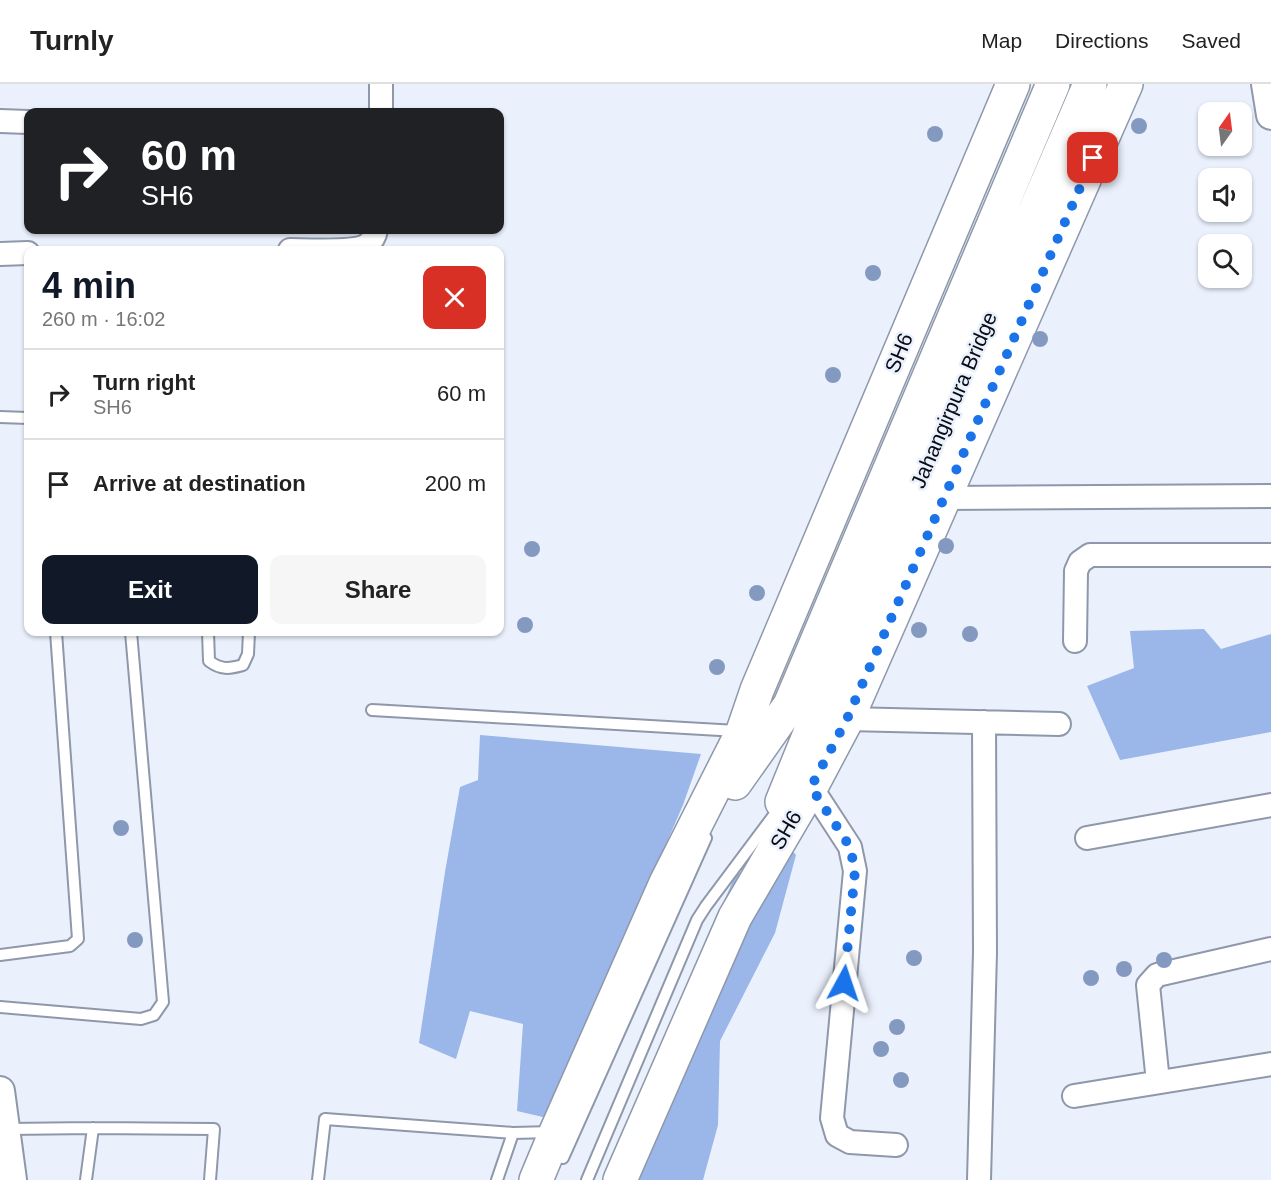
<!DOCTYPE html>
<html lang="en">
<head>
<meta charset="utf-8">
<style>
	body { margin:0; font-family:Arial,sans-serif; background:#f6f6f6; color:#222; height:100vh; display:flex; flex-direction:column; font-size:22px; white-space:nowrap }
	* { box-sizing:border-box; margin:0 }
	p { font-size:20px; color:#767676 }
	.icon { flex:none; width:33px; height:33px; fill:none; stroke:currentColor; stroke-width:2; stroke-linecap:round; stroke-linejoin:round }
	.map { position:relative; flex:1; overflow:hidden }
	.sheet { position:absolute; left:24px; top:162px; width:480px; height:390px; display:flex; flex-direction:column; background:#fff; border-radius:12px; box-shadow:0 2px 4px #0004 }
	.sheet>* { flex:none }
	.banner { position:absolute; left:24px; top:24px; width:480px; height:126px; border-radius:12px; box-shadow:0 2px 4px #0004; background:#202124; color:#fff; overflow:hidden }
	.needle { width:39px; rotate:14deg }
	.controls { position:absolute; left:1198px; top:18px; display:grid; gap:12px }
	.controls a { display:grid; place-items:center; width:54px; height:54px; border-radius:12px; background:#fff; box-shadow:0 2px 4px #0004; font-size:30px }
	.pin { position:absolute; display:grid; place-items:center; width:51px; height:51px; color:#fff; margin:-26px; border-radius:12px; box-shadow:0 3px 9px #0006 }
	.me { position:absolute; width:66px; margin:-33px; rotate:5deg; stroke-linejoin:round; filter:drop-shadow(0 0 4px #0008) }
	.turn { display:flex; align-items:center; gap:21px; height:126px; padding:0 18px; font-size:27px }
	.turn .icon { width:78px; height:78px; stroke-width:2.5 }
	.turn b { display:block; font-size:42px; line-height:51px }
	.round { display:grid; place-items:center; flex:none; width:63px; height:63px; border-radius:12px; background:#f6f6f6 }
	.head { display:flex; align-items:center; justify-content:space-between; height:102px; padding:0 18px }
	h1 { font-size:36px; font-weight:700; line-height:45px; color:#111827 }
	.primary-button { display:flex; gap:12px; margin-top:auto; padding:12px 18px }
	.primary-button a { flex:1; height:69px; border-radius:12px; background:#111827; color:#fff; font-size:24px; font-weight:700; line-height:69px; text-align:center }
	.primary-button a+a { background:#f6f6f6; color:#222 }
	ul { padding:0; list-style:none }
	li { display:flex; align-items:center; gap:18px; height:90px; padding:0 18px; border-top:2px solid #e0e0e0 }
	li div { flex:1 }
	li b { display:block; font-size:22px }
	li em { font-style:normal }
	header { display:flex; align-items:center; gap:36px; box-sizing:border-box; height:84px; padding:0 30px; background:#fff; border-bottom:2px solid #e0e0e0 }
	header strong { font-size:28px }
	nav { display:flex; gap:33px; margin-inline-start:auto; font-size:21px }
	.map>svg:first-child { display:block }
	.forest { fill:#9bb6e8 }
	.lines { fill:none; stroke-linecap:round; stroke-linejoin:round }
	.service-casing { stroke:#8e98aa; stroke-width:14 }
	.minor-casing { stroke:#8e98aa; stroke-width:26 }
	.tertiary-casing { stroke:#8e98aa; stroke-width:32 }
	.primary-casing { stroke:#8e98aa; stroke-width:36 }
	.service { stroke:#fff; stroke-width:10 }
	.minor { stroke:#fff; stroke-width:22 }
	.tertiary { stroke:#fff; stroke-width:28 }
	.primary { stroke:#fff; stroke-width:33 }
	.tree { fill:#8499c0 }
	.route { stroke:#1a73e8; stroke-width:10; stroke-dasharray:0 18 }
	.labels { text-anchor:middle; stroke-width:5; stroke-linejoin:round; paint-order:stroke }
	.street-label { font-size:21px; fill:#080c12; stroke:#eaf1fd }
</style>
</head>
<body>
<header>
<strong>Turnly</strong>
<nav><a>Map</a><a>Directions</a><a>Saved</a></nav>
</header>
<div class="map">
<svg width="1271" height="1096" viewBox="0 0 1271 1096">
	<rect width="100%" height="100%" fill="#eaf1fd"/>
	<!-- forest -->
	<path class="forest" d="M1204,545l17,20 50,-15v98l-151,28 -33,-74 47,-18 -4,-37z
		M480,651l221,19 -18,51 -136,313 -30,-7 6,-87 -53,-13 -14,48 -37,-16 26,-171 15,-85 18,-7z
		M787,761l9,10 -21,78 -55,108 -2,84 -15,55h-96l30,-80 98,-224z"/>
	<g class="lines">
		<defs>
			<path id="service" d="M0,333l28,1
				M208,548l1,29c12,9 20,8 34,4l5,-11 1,-22
				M372,626l365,21
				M0,871l70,-9 8,-7 -22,-307
				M0,923l141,12 13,-4 9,-13 -32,-370
				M7,1045l86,-1 121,1 -4,51
				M563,1074l143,-320
				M86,1096l7,-52
				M318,1096l7,-61 188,14 39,-1
				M497,1096l16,-47
				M587,1096l110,-260 9,-14 74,-99"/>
			<path id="minor" d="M381,28v-28
				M0,37l28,1
				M290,166c15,0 66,3 77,-5 5,-4 8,-9 9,-15
				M0,170l28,-1
				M944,414l327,-2
				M1075,557l1,-70 4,-9 10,-7h181
				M847,635l212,5
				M811,703l39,60 5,24 -23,247 5,17 13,7 46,3
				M1087,754l184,-33
				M1158,998l-10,-97 9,-10 114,-26
				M1074,1012l197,-32
				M979,1096l6,-228 -1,-230"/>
			<path id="tertiary" d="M1266,0l5,31
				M0,1007l12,89"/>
			<path id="primary" d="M735,699l55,-78 263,-621
				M782,718l35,-86 273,-632
				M536,1096l20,-48 110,-249 77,-152 14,-41 256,-606
				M620,1096l115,-263 76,-130 36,-68 279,-635"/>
		</defs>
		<!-- service casing -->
		<use href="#service" class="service-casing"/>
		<!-- minor casing -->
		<use href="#minor" class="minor-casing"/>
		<!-- tertiary casing -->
		<use href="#tertiary" class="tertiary-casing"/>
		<!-- primary casing -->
		<use href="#primary" class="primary-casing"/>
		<!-- service -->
		<use href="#service" class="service"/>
		<!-- minor -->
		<use href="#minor" class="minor"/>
		<!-- tertiary -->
		<use href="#tertiary" class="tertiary"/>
		<!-- primary -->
		<use href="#primary" class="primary"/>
	</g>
	<!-- trees -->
	<g class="tree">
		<circle cx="1139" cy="42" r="8"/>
		<circle cx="935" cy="50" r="8"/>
		<circle cx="873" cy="189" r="8"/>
		<circle cx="1040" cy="255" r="8"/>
		<circle cx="833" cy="291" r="8"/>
		<circle cx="946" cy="462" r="8"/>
		<circle cx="532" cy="465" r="8"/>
		<circle cx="757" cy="509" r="8"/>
		<circle cx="525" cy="541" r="8"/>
		<circle cx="919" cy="546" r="8"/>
		<circle cx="970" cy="550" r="8"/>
		<circle cx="717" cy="583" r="8"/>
		<circle cx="121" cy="744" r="8"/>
		<circle cx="135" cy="856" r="8"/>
		<circle cx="914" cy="874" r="8"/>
		<circle cx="1164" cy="876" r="8"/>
		<circle cx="1124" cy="885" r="8"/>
		<circle cx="1091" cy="894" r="8"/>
		<circle cx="897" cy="943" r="8"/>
		<circle cx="881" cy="965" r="8"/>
		<circle cx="901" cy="996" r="8"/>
	</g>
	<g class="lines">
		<!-- route -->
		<path class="route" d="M844,899l11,-112 -5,-24 -39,-60 36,-68 246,-561"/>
	</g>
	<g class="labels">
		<!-- street labels -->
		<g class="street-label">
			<text transform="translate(899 269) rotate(-67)" y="7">SH6</text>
			<text transform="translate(954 316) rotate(-67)" y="7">Jahangirpura Bridge</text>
			<text transform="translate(786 746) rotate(-60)" y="7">SH6</text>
		</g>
	</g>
</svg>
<div class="controls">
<a><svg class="needle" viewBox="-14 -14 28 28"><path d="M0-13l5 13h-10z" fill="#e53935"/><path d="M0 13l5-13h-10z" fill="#767676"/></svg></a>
<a><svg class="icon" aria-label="sound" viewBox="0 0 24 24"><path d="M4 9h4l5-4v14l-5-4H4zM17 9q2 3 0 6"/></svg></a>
<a><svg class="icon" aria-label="search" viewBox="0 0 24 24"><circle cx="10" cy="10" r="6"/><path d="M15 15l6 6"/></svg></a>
</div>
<div class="pin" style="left:1093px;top:74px;background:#d93025"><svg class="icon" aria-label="arrive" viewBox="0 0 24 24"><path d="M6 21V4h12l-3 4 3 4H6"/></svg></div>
<svg class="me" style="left:844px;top:899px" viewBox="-20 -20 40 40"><path d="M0-17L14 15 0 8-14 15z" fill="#1a73e8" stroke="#fff" stroke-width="4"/></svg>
<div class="banner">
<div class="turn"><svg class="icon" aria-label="right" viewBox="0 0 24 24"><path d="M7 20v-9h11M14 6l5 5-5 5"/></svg><div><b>60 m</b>SH6</div></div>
</div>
<section class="sheet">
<div class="head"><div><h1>4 min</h1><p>260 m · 16:02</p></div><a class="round" style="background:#d93025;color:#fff"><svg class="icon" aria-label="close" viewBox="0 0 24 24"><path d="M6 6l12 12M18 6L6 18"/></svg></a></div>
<ul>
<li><svg class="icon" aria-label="right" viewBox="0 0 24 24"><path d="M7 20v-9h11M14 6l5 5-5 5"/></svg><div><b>Turn right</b><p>SH6</p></div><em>60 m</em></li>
<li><svg class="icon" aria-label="arrive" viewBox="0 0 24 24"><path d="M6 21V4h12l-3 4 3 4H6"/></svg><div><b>Arrive at destination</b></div><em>200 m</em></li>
</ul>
<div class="primary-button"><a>Exit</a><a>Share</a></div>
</section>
</div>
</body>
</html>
